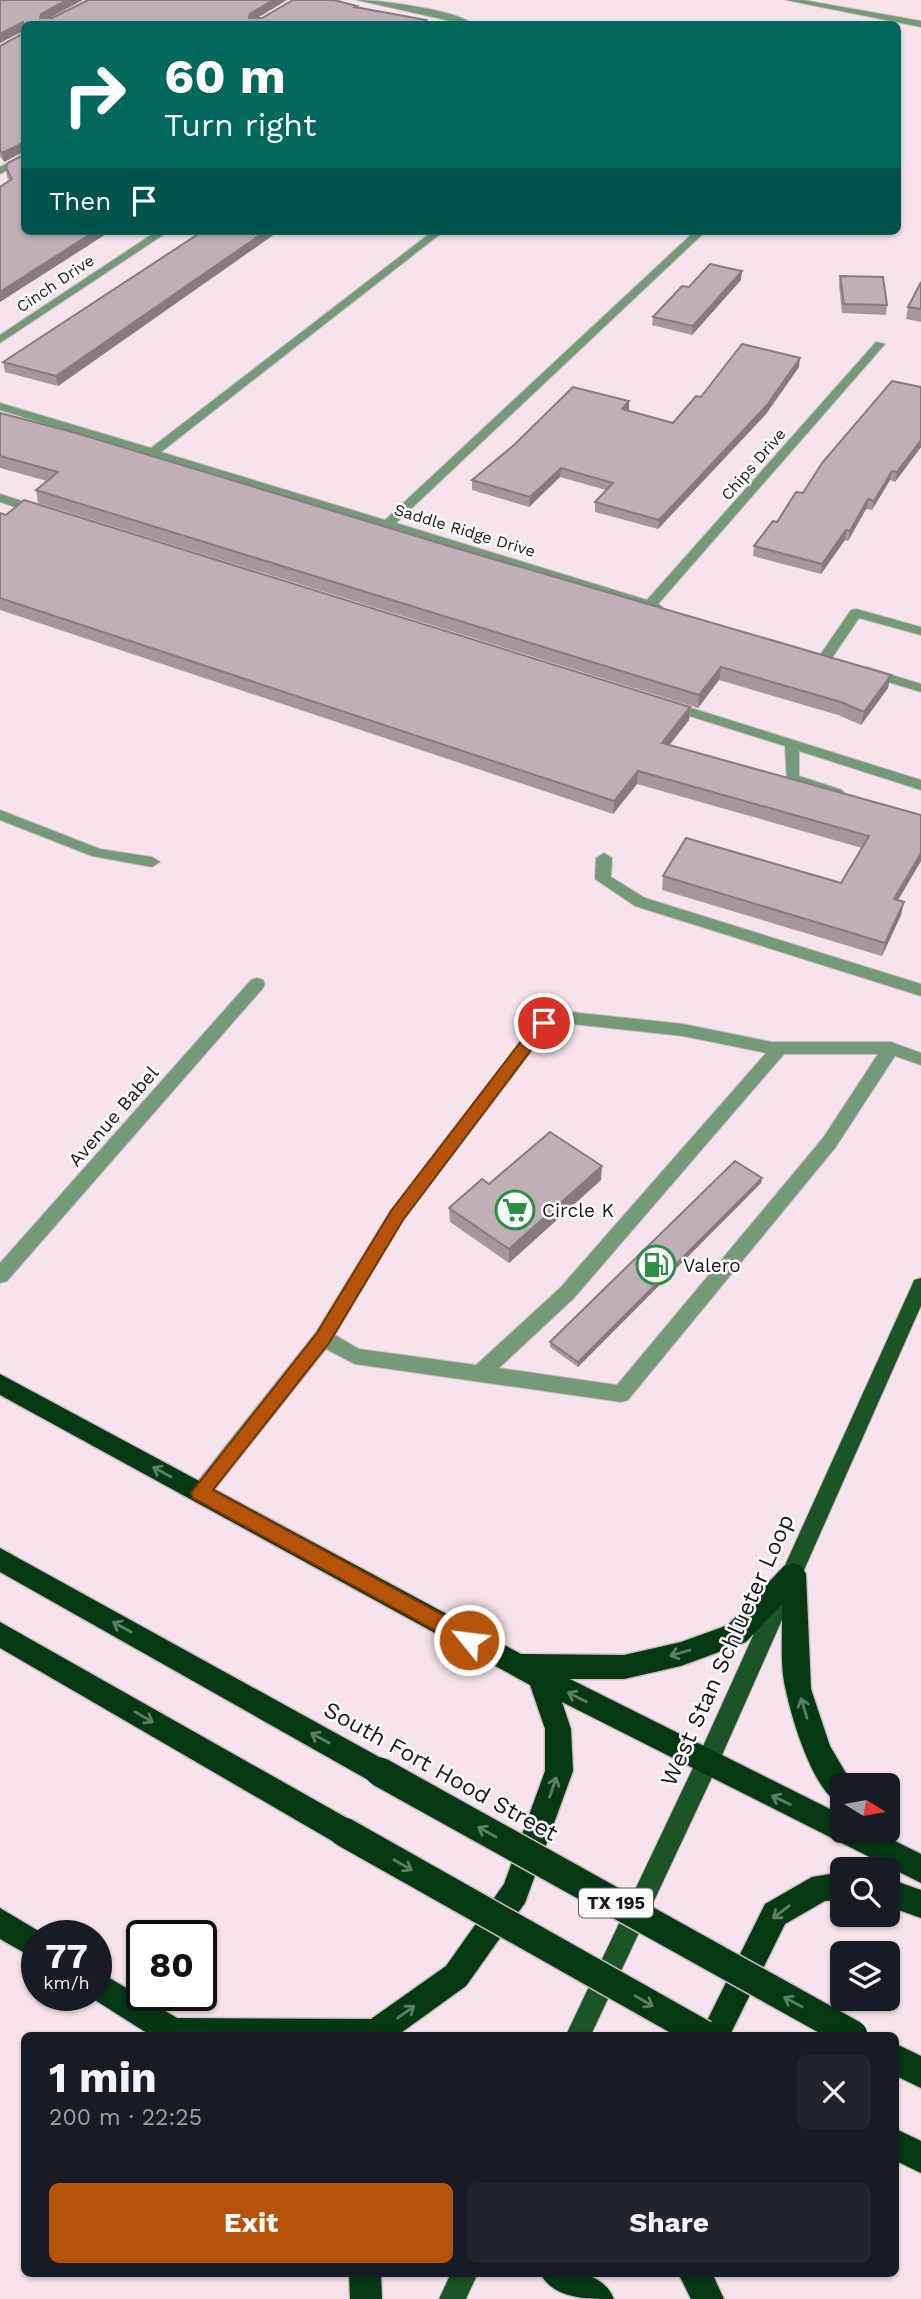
<!DOCTYPE html>
<html lang="en">
<head>
<meta charset="utf-8">
<style>
	body { margin:0; font-family:"Work Sans",sans-serif; background:#20242c; color:#f1f3f6; height:100vh; display:flex; flex-direction:column; font-size:26px; white-space:nowrap }
	* { box-sizing:border-box; margin:0 }
	p { font-size:23px; color:#9ea1a6 }
	.icon { flex:none; width:38px; height:38px; fill:none; stroke:currentColor; stroke-width:2; stroke-linecap:round; stroke-linejoin:round }
	.map { position:relative; flex:1; overflow:hidden }
	.details { position:absolute; left:21px; top:2032px; width:878px; height:245px; display:flex; flex-direction:column; background:#171b24; border-radius:10px; box-shadow:0 2px 5px #0004 }
	.details>* { flex:none }
	.banner { position:absolute; left:21px; top:21px; width:880px; height:214px; border-radius:10px; box-shadow:0 2px 5px #0004; background:#00695c; color:#fff; overflow:hidden }
	.needle { width:46px; rotate:101deg }
	.controls { position:absolute; left:830px; top:1773px; display:grid; gap:14px }
	.controls a { display:grid; place-items:center; width:70px; height:70px; border-radius:10px; background:#171b24; box-shadow:0 2px 5px #0004; font-size:35px }
	.speed { position:absolute; left:21px; top:1920px; display:flex; gap:14px; font-size:35px; font-weight:700; text-align:center }
	.speed>* { display:grid; place-content:center; width:91px; height:91px; border-radius:50%; background:#171b24; box-shadow:0 2px 5px #0004; line-height:1 }
	.speed small { font-size:18px; font-weight:400 }
	.speed .limit { border:4px solid #111; border-radius:10px; background:#fff; color:#111 }
	.pin { position:absolute; display:grid; place-items:center; width:60px; height:60px; color:#fff; margin:-30px; border:4px solid #fff; border-radius:50%; box-shadow:0 2px 7px #0007 }
	.me { position:absolute; width:77px; margin:-38px; rotate:299deg; stroke-linejoin:round; filter:drop-shadow(0 0 5px #0008) }
	.turn { display:flex; align-items:center; gap:24px; height:147px; padding:0 28px; font-size:32px }
	.turn .icon { width:91px; height:91px; stroke-width:2.5 }
	.turn b { display:block; font-size:49px; line-height:60px }
	.then { display:flex; align-items:center; height:66px; padding:0 28px; background:#0003; gap:14px; font-size:26px }
	.round { display:grid; place-items:center; flex:none; width:74px; height:74px; border-radius:10px; background:#20242c }
	.summary { display:flex; align-items:center; justify-content:space-between; height:119px; padding:0 28px }
	h1 { font-size:42px; font-weight:700; line-height:52px }
	.cta { display:flex; gap:14px; margin-top:auto; padding:14px 28px }
	.cta a { flex:1; height:80px; border-radius:10px; background:#b45309; color:#fff; font-size:28px; font-weight:700; line-height:80px; text-align:center }
	.cta a+a { background:#20242c; color:#f1f3f6 }
	.map>svg:first-child { display:block }
	.lines { fill:none; stroke-linecap:round; stroke-linejoin:round }
	.minor-casing { stroke:#cebec6; stroke-width:2 }
	.major-casing { stroke:#cebec6; stroke-width:2 }
	.highway-casing { stroke:#cebec6; stroke-width:3 }
	.minor { fill:#759a79; fill-rule:evenodd }
	.major { fill:#1a5427; fill-rule:evenodd }
	.highway { fill:#043913; fill-rule:evenodd }
	.highway-bridge-casing { stroke:#cebec6; stroke-width:32; stroke-linecap:butt }
	.highway-bridge { stroke:#043913; stroke-width:29 }
	.wall { fill:#a6969e }
	.shaded-wall { fill:#877a81 }
	.building { fill:#c1afb8; stroke:#877a81; stroke-width:2 }
	.oneway { stroke:#5c7e66 }
	.route { fill:#b45309; stroke:#753606; stroke-width:2 }
	.labels { text-anchor:middle; stroke-width:5; stroke-linejoin:round; paint-order:stroke }
	.far-street-label { font-size:16px; fill:#1a1417; stroke:#fff }
	.shield { fill:#fff; stroke:#5f5a5d; stroke-width:2 }
	.shield-label { font-size:18px; font-weight:bold; fill:#1a1417 }
	.street-label { font-size:19px; fill:#1a1417; stroke:#fff }
	.poi-label { font-size:19px; fill:#1a1417; stroke:#fff; text-anchor:start }
	.near-street-label { font-size:23px; fill:#1a1417; stroke:#fff }
</style>
</head>
<body>
<div class="map">
<svg width="921" height="2299" viewBox="0 0 921 2299">
	<rect width="100%" height="100%" fill="#f6e3ec"/>
	<g class="lines">
		<defs>
			<path id="minor" d="M357,0c23,0 99,10 116,24h-9z
				M786,0h17l118,21v6z
				M24,154v7l-24,13v-7z
				M157,231h12l-169,112v-8z
				M433,231h11l-283,221 224,68 310,-289h11l-310,292 251,77 229,-258 9,2 -227,260 5,3 -7,4 -656,-201v-7l151,45z
				M0,494l44,14 2,3 -6,4 -40,-13z
				M856,609l65,18v8l-62,-17 -29,43h-10v-6l31,-45z
				M867,667l54,17v8l-59,-18v-6z
				M669,701l252,79v10l-122,-39v25l43,14 2,3 -7,5 -50,-17 -2,-35 -121,-38 -2,-3z
				M0,810l100,39 52,8 8,5 -8,5 -60,-11 -92,-36z
				M604,853l8,5 -1,19 34,21 276,86v12l-286,-90 -40,-27 1,-21z
				M257,978l6,2 2,4 -2,4 -256,293 -7,2v-20l251,-283z
				M562,1011l121,13 89,18h119l30,11v12l-26,-9 -60,92 -207,252 -7,2 -266,-38 -29,-15 -119,150 -7,3 -7,-3 -3,-6 3,-6 123,-155 75,-122 147,-191zM563,1023l120,13 83,17 -206,235 -84,77 -117,-16 -24,-14 68,-115 147,-193zM784,1054h94l-55,84 -206,247 -118,-17 75,-70z"/>
			<path id="major" d="M921,1278v28l-206,465 -124,264h-25l133,-280 213,-470 2,-5z
				M451,2273h27l-12,26h-27z"/>
			<path id="highway" d="M0,1374l521,280 103,1 57,-13 47,-17 56,-59 9,-3 9,3 4,8 5,115 19,57 23,39h-11v20c-28,-11 -50,-85 -56,-114 -7,-27 -3,-59 -4,-87l-36,38 -65,24 -57,13h-54l272,136v15h31l48,24v29l-359,-181 9,27 2,42 -48,132 -59,83 -68,49h-248l-63,-40h9v-25l81,48 194,1 75,-53 58,-82 41,-113v-42l-15,-44 -530,-290z
				M0,1548l390,215 4,9 -4,9 -10,4 -10,-4 -370,-209z
				M0,1622l354,200 4,10 -4,10 -10,4 -10,-4 -334,-194z
				M842,1872v28l-17,1 -40,23 -55,111h-30l65,-131 47,-27z
				M887,1878l34,12v28l-34,-12z
				M0,1908l47,28h-10v24l-37,-21z
				M896,2044l25,12v32l-25,-12z
				M896,2129l25,12v32l-25,-12z
				M349,2273h32l1,26h-32z
				M540,2273c28,0 61,-5 74,26 -28,0 -61,0 -74,-26z
				M678,2273h34l12,26h-33z"/>
		</defs>
		<!-- minor casing -->
		<use href="#minor" class="minor-casing"/>
		<!-- major casing -->
		<use href="#major" class="major-casing"/>
		<!-- highway casing -->
		<use href="#highway" class="highway-casing"/>
		<!-- minor -->
		<use href="#minor" class="minor"/>
		<!-- major -->
		<use href="#major" class="major"/>
		<!-- highway -->
		<use href="#highway" class="highway"/>
		<defs>
			<path id="highway-bridge" d="M380,1772l473,263
				M344,1832l360,203"/>
		</defs>
		<!-- highway-bridge casing -->
		<use href="#highway-bridge" class="highway-bridge-casing"/>
		<!-- highway-bridge -->
		<use href="#highway-bridge" class="highway-bridge"/>
	</g>
	<!-- wall -->
	<path class="wall" d="M0,0l49,18h213l95,-12v1l-333,224 -14,-50 -3,-4 -1,-9 18,-13v-3l-20,10 -4,-6v-110l24,-13v-2l-24,12z
		M203,231h76l-221,155 -53,-14 -2,-10z
		M840,276l47,29 -1,10 -44,-2 -3,-28z
		M741,280l-49,55 -40,-10 1,-8 36,-30z
		M921,282v40l-15,-3 2,-12z
		M799,367l-33,47 -108,115 -63,-17v-10l11,-12 -46,-13 -31,30 -57,-17v-10l157,-79 -1,10 45,12 28,-26z
		M921,387v60l-26,35 -5,-2 -18,30 -6,-1 -18,32 -3,-1 -24,34 -68,-18 1,-10 23,-24 26,-29z
		M0,413l888,275 -27,37 -23,-10 -119,-35 -21,28 -660,-205 -2,-13 11,-9 -47,-13z
		M0,513l690,194 -1,13 -20,25 252,70v46l-23,39 3,15 -19,41 -220,-66 1,-14 178,7 21,-35 -225,-64 -24,30 -613,-204z
		M762,1178l-1,5 -183,184 -28,-20v-5z
		M601,1180l-92,83 -59,-41 -1,-14 40,-24z"/>
	<!-- shaded-wall -->
	<path class="shaded-wall" d="M67,0h16l-41,22 -2,-4 1,-4z
		M273,0h14l-36,22 -2,-4 1,-4z
		M23,22l1,8 -24,13v-9z
		M23,143l1,8 -20,11 -2,-9z
		M95,231h16l-111,71v-10z
		M266,231h13l-221,155 -2,-10z
		M742,271l-1,9 -49,55 1,-9z
		M800,358l-1,9 -33,47 -108,115 1,-9z
		M629,401v9l-8,9 1,-10z
		M921,440v7l-26,35 2,-10z
		M561,468l-1,9 -31,30 1,-10z
		M892,471l-2,9 -18,30 2,-9z
		M868,499l-2,10 -18,32 2,-10z
		M846,530l-1,10 -24,34 1,-10z
		M721,667l-2,13 -21,28 1,-13z
		M891,675l-3,13 -27,37 3,-13z
		M690,707l-1,13 -28,36 1,-13z
		M638,771l-1,13 -24,30 1,-13z
		M921,853v8l-30,51 3,-13z
		M904,902l-3,13 -19,41 3,-13z
		M602,1166l-1,14 -92,83v-14z
		M762,1178l-1,5 -183,184v-5z"/>
	<!-- building -->
	<path class="building" d="M0,0h67l-26,14 -1,4h12l36,-18h185l-23,14 -1,4h13l31,-18h41l23,6 -2,1 71,13 -7,4h-395v207h71l-95,61v-105l12,-8 -6,-11 2,-5 16,-8 -1,-12 -21,10 -2,-3v-104l24,-13 -1,-11 -23,12z
		M203,231h63l-210,145 -53,-14z
		M710,264l32,7 -49,55 -40,-9 29,-31 7,1z
		M840,276l43,1 4,28 -43,-1z
		M921,282v27l-13,-2z
		M742,344l58,14 -33,47 -108,115 -64,-18 18,-19 -52,-15 -31,29 -58,-17 42,-35 59,-58 56,14 -7,8 51,14 23,-27 5,1z
		M892,381l29,6v53l-24,32 -5,-1 -18,30 -6,-2 -18,32 -4,-1 -24,34 -68,-18 19,-25 4,1 19,-30 7,1 19,-30z
		M0,413l76,20 376,114 439,128 -27,37 -23,-10 -120,-35 -22,28 -663,-205 22,-18 -58,-16z
		M24,500l666,207 -28,36 259,72v38l-27,46 10,3 -19,41 -222,-67 23,-38 155,45 28,-47 -231,-65 -24,30 -614,-203v-85l6,2z
		M550,1132l52,34 -93,83 -60,-41 33,-29 7,5z
		M735,1161l27,17 -184,184 -28,-20z"/>
	<!-- one-way arrows -->
	<defs><path id="oneway-shaft" d="M-6 0H5M1.5-3L5.5 0L1.5 3" fill="none" stroke-width="1.6" stroke-linecap="round" stroke-linejoin="round" transform="scale(1.75)"/></defs>
	<g class="oneway">
		<use href="#oneway-shaft" transform="translate(162 1472) rotate(-151)"/>
		<use href="#oneway-shaft" transform="translate(122 1627) rotate(-151)"/>
		<use href="#oneway-shaft" transform="translate(680 1653) rotate(164)"/>
		<use href="#oneway-shaft" transform="translate(577 1697) rotate(-153)"/>
		<use href="#oneway-shaft" transform="translate(804 1708) rotate(-107)"/>
		<use href="#oneway-shaft" transform="translate(144 1717) rotate(30)"/>
		<use href="#oneway-shaft" transform="translate(320 1738) rotate(-151)"/>
		<use href="#oneway-shaft" transform="translate(553 1787) rotate(-71)"/>
		<use href="#oneway-shaft" transform="translate(781 1800) rotate(-154)"/>
		<use href="#oneway-shaft" transform="translate(487 1832) rotate(-151)"/>
		<use href="#oneway-shaft" transform="translate(403 1865) rotate(30)"/>
		<use href="#oneway-shaft" transform="translate(781 1912) rotate(142)"/>
		<use href="#oneway-shaft" transform="translate(644 2001) rotate(30)"/>
		<use href="#oneway-shaft" transform="translate(793 2002) rotate(-151)"/>
		<use href="#oneway-shaft" transform="translate(406 2012) rotate(-35)"/>
	</g>
	<!-- route -->
	<path class="route" d="M544,1017l7,6 -2,3 -146,194 -74,123 -116,147 263,143 3,7 -3,6 -7,3 -276,-151 -2,-5 126,-160 74,-122 147,-192z"/>
	<!-- icons -->
	<defs>
		<symbol id="supermarket-ring" viewBox="-11 -11 22 22"><circle r="9.5" fill="#fff" stroke="#2d8f43" stroke-width="1.5"/><path d="M-6-5.5h2.5l.6 2H6L4.5 2H-2.5L-4.4-4H-6ZM-1.5 3.2a1.3 1.3 0 1 0 .1 0ZM3 3.2a1.3 1.3 0 1 0 .1 0Z" fill="#2d8f43"/></symbol>
		<symbol id="fuel-ring" viewBox="-11 -11 22 22"><circle r="9.5" fill="#fff" stroke="#2d8f43" stroke-width="1.5"/><path d="M-5.5-6h7V0h2V4h1.3V-2.5L3-4.5l.8-.8L6-3V5H2.5V1h-1V6h-7ZM-4.2-4.7v3.2H.2V-4.7Z" fill="#2d8f43"/></symbol>
	</defs>
	<g fill-rule="evenodd">
		<use href="#supermarket-ring" x="493" y="1188" width="44" height="44"/>
		<use href="#fuel-ring" x="634" y="1243" width="44" height="44"/>
	</g>
	<g class="labels">
		<!-- far-street labels -->
		<g class="far-street-label">
			<text transform="translate(55 283) rotate(-34)" y="6">Cinch Drive</text>
			<text transform="translate(753 464) rotate(-49)" y="6">Chips Drive</text>
			<text transform="translate(465 530) rotate(17)" y="6">Saddle Ridge Drive</text>
		</g>
		<!-- shield labels -->
		<rect class="shield" x="579" y="1888.5" width="74" height="29" rx="5"/>
		<g class="shield-label">
			<text x="616" y="1909">TX 195</text>
		</g>
		<!-- street labels -->
		<g class="street-label">
			<text transform="translate(113 1116) rotate(-49)" y="7">Avenue Babel</text>
		</g>
		<!-- poi labels -->
		<g class="poi-label">
			<text x="542" y="1217">Circle K</text>
			<text x="683" y="1272">Valero</text>
		</g>
		<!-- near-street labels -->
		<g class="near-street-label">
			<text transform="translate(727 1650) rotate(-66)" y="8">West Stan Schlueter Loop</text>
			<text transform="translate(441 1771) rotate(29)" y="8">South Fort Hood Street</text>
		</g>
	</g>
</svg>
<div class="controls">
<a><svg class="needle" viewBox="-14 -14 28 28"><path d="M0-13l5 13h-10z" fill="#e53935"/><path d="M0 13l5-13h-10z" fill="#9ea1a6"/></svg></a>
<a><svg class="icon" aria-label="search" viewBox="0 0 24 24"><circle cx="10" cy="10" r="6"/><path d="M15 15l6 6"/></svg></a>
<a><svg class="icon" aria-label="layers" viewBox="0 0 24 24"><path d="M12 4l9 5-9 5-9-5zM3 14l9 5 9-5"/></svg></a>
</div>
<div class="speed"><div>77<small>km/h</small></div><div class="limit">80</div></div>
<div class="pin" style="left:544px;top:1023px;background:#d93025"><svg class="icon" aria-label="arrive" viewBox="0 0 24 24"><path d="M6 21V4h12l-3 4 3 4H6"/></svg></div>
<svg class="me" style="left:469px;top:1640px" viewBox="-20 -20 40 40"><circle r="17" fill="#b45309" stroke="#fff" stroke-width="3"/><path d="M0-11L8 9 0 5-8 9z" fill="#fff"/></svg>
<div class="banner">
<div class="turn"><svg class="icon" aria-label="right" viewBox="0 0 24 24"><path d="M7 20v-9h11M14 6l5 5-5 5"/></svg><div><b>60 m</b>Turn right</div></div>
<div class="then">Then<svg class="icon" aria-label="arrive" viewBox="0 0 24 24"><path d="M6 21V4h12l-3 4 3 4H6"/></svg></div>
</div>
<section class="details">
<div class="summary"><div><h1>1 min</h1><p>200 m · 22:25</p></div><a class="round"><svg class="icon" aria-label="close" viewBox="0 0 24 24"><path d="M6 6l12 12M18 6L6 18"/></svg></a></div>
<div class="cta"><a>Exit</a><a>Share</a></div>
</section>
</div>
</body>
</html>
